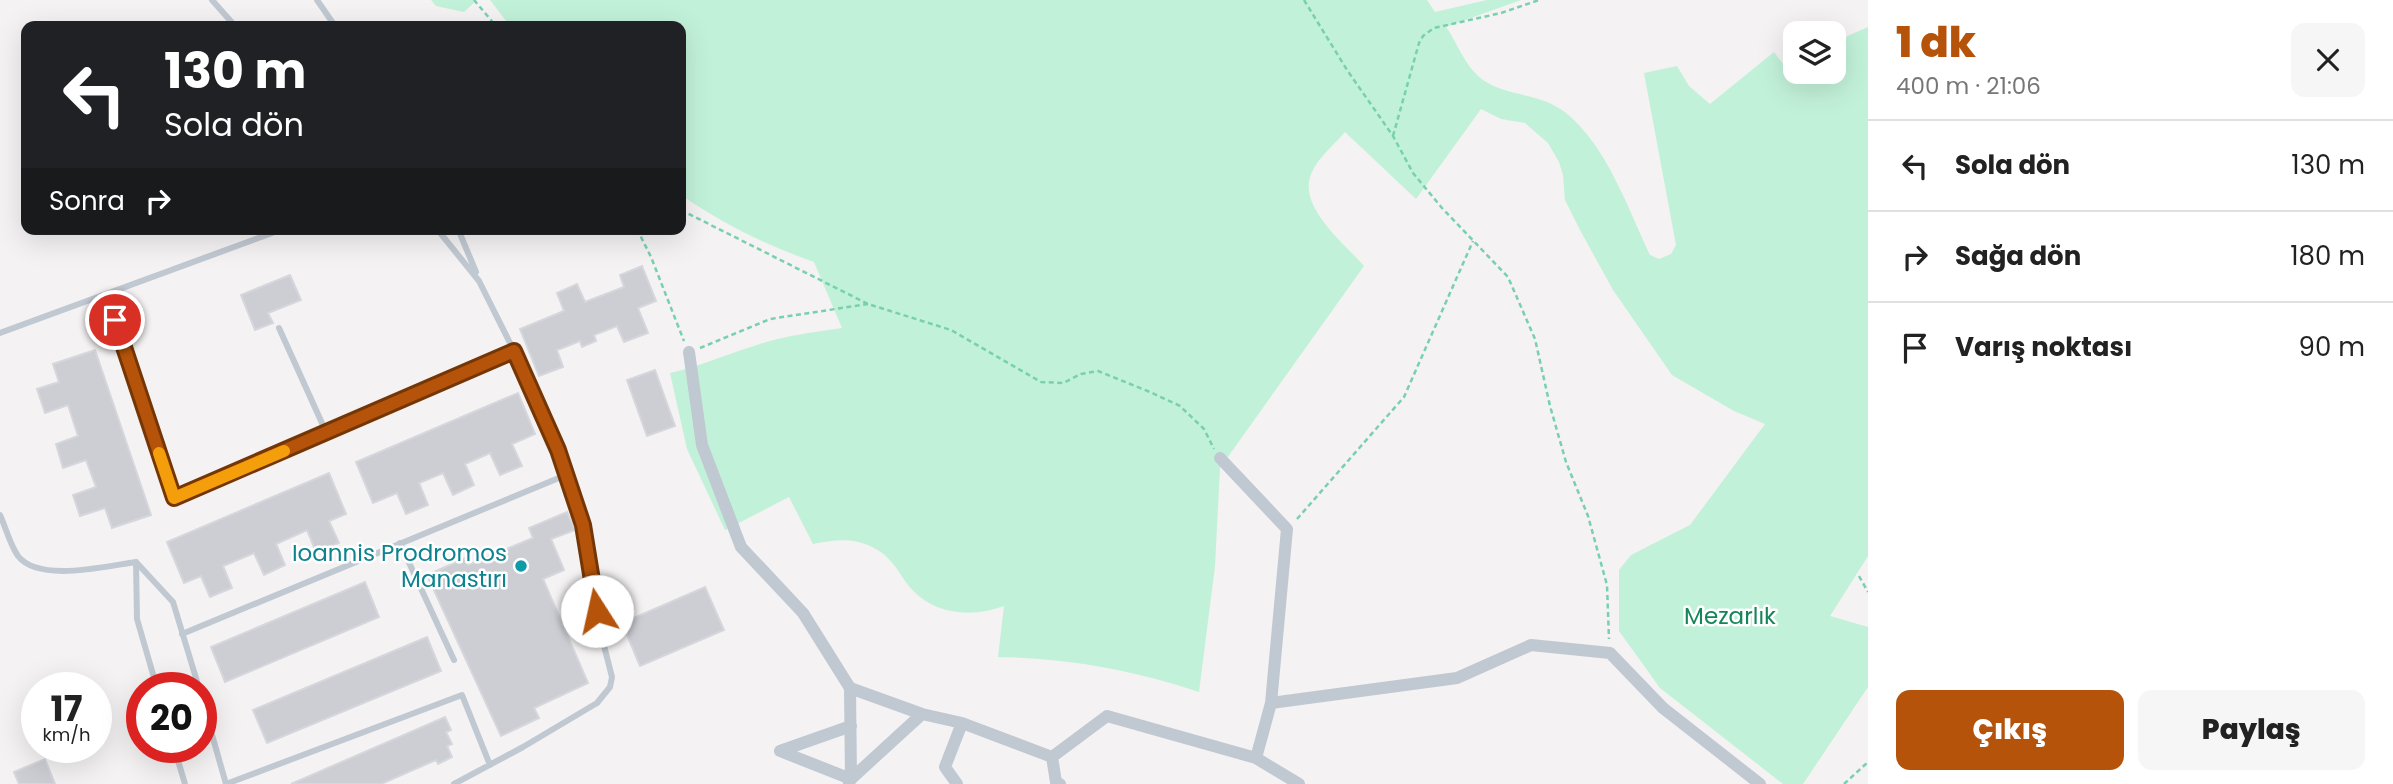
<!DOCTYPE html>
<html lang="tr">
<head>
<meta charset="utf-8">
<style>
	body { margin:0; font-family:Poppins,sans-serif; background:#f6f6f6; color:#222; height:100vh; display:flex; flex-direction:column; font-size:26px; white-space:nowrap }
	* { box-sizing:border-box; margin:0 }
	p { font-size:23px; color:#767676 }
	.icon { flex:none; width:38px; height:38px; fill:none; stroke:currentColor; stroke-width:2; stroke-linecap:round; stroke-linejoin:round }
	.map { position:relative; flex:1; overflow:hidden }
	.panel { display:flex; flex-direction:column; background:#fff; width:525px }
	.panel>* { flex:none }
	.top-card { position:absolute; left:21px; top:21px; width:665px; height:214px; border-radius:14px; box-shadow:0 7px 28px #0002; background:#202124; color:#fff; overflow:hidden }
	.tools { position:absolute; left:1783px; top:21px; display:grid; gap:14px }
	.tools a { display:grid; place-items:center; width:63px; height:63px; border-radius:14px; background:#fff; box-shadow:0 7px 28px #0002; font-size:35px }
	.speed { position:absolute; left:21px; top:672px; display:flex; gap:14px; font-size:35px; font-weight:700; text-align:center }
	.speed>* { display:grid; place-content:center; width:91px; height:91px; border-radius:50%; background:#fff; box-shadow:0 7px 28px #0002; line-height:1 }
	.speed small { font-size:18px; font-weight:400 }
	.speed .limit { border:10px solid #d22; background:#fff; color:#111 }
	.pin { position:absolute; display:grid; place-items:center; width:60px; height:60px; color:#fff; margin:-30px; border:4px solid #fff; border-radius:50%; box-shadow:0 2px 7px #0007 }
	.me { position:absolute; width:77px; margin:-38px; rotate:350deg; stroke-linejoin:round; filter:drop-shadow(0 0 5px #0008) }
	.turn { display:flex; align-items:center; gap:24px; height:147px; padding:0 28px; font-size:32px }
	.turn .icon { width:91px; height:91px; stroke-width:2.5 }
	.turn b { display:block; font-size:49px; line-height:60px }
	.then { display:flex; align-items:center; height:66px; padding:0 28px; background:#0003; gap:14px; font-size:26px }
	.round { display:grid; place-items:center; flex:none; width:74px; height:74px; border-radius:14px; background:#f6f6f6 }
	.overview { display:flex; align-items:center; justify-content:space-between; height:119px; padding:0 28px }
	h1 { font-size:42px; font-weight:800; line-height:52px; color:#b45309 }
	.button { display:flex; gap:14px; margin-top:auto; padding:14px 28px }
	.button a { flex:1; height:80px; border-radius:14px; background:#b45309; color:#fff; font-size:28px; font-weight:800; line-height:80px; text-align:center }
	.button a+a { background:#f6f6f6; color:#222 }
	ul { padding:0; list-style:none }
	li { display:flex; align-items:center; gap:21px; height:91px; padding:0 28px; border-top:2px solid #e0e0e0 }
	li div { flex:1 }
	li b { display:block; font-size:26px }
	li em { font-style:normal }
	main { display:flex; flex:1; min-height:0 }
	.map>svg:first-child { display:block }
	.green { fill:#c2f1d9 }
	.building { fill:#ccced4; stroke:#d6d7dd; stroke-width:2 }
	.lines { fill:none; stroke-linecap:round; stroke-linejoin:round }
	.path { stroke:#78d0af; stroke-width:2.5; stroke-dasharray:5 3.5; stroke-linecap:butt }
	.lane { stroke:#c0c8d1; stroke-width:6 }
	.street { stroke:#c0c8d1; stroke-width:12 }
	.route-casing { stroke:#753606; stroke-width:18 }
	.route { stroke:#b45309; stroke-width:12 }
	.slow { stroke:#f59e0b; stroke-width:12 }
	.culture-dot { fill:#0f9aa8; stroke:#fff; stroke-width:2.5 }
	.labels { text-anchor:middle; stroke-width:5; stroke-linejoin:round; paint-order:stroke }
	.culture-label { font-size:23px; fill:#0d838f; stroke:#fff; text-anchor:end }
	.park-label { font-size:23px; fill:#16855a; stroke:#fff }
</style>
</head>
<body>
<main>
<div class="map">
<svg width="1868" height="784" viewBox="0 0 1868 784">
	<rect width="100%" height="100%" fill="#f4f2f2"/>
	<!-- green -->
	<path class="green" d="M431,0h46l-13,12 -28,-6z
		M490,0h937l8,12 52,-12h34l-75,27c11,15 17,35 32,49 25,22 61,15 88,37 41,33 62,96 84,142l9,4 12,-5 5,-9 -32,-172 33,-7 12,20 21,18 64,-52 9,12 12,-5 1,13h38v-30l34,-15v529l-38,60 38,11v60l-65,97h-20l-123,-96 -41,-57v-61l12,-15 59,-30 75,-101 -31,-13 -62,-36 -59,-85 -33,-60 -15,-30 -2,-25 -4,-13 -11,-19 -23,-20 -24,-4 -20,-10 -65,90 -71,-67c-10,12 -25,24 -32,38 -19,34 30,72 51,96l-144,202 -5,98 -16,126c-66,-22 -131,-34 -201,-35l6,-51c-35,13 -76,8 -99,-25 -9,-14 -17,-27 -33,-34 -20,-10 -39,-7 -59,-3l-24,-47 -64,33 -38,-81 -17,-76c31,-7 57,-19 87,-28 27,-9 56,-13 85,-17l-28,-66c-48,-17 -91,-38 -133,-67v-169h-171z"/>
	<!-- building -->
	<path class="building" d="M642,266l14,35 -18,7 10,25 -24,9 -7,-16 -23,9 2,6 -14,6 -2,-6 -23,9 6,17 -24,9 -19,-47 44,-18 -7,-18 20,-9 8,18 39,-15 -4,-12z
		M290,275l11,25 -33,13 5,10 -18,7 -14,-35z
		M95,350l56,165 -39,13 -7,-20 -25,8 -7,-21 23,-8 -10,-27 -23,8 -7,-24 22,-8 -10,-31 -23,8 -8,-24 22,-7 -6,-18z
		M655,370l20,56 -28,10 -20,-56z
		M518,393l17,41 -23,10 10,22 -22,9 -10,-22 -25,11 9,21 -21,10 -10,-22 -24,10 9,22 -22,9 -9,-21 -24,10 -17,-41z
		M329,473l17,41 -17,7 10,22 -23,9 -9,-22 -31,14 9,21 -21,10 -10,-22 -31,13 9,22 -22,9 -9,-21 -17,7 -17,-41z
		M567,512l8,18 -24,9 13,31 -21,9 45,104 -54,25 5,10 -38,18 -74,-161 38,-17 3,7 65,-27 -4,-10z
		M365,582l14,35 -154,65 -14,-35z
		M705,587l19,43 -84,36 -18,-43z
		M427,637l14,34 -174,72 -14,-33z
		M445,717l6,13 -5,2 6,12 -5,2 5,11 -14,7 -2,-4 -55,24h-90z
		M45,759l10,25h-36l-5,-12z"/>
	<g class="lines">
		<!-- path -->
		<path class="path" d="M474,0l22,26
			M1304,0l43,70 46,66 20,37 29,35 66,69 27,62 15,67 16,56 22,54 19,69 2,54
			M1393,136l26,-93 4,-7 11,-8 67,-15 38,-13
			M681,210l187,94 83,26 90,52 22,1 18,-9 17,-3 52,21 30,14 24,23 10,20
			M637,229l14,28 33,84
			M700,348l70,-29 98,-15
			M1297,519l107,-122 69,-156
			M1859,576l9,16
			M1844,784l24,-22"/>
		<!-- lane -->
		<path class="lane" d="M212,0l23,26
			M317,0l18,26
			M437,229l42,52 49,98 30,71 25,75 17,105 12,47 -2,10 -13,16 -74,44 -69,37
			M458,229l18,43
			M106,295l68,203 340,-147
			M279,328l47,104
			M0,333l283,-104
			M0,515c6,13 10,30 18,41 21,27 88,10 118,6
			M400,543l54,117
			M136,562l37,40 26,86
			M136,562l1,57 20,69
			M182,634l384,-159
			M201,696l25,88
			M174,747l11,37
			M226,784l236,-89 28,70"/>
		<!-- street -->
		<path class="street" d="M689,352l13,93 39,102 62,66 47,75 72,26 40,9 90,34 4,25 4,2
			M1220,458l67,71 -16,174 -15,55 43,26
			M850,688l1,91 -71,-28 71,-25
			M1271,703l186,-25 74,-33 79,8 53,55 97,76
			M1052,757l55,-41 149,42
			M849,783l2,-4 71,-65
			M957,784l-12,-17 17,-44"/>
	</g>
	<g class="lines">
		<defs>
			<path id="route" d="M115,320l59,178 340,-147 44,99 25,75 14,86"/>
		</defs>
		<!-- route casing -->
		<use href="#route" class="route-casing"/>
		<!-- route -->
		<use href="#route" class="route"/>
		<!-- slow -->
		<path class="slow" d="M159,453l15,45 110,-47"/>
	</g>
	<!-- markers -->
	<circle class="culture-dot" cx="521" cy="566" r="7"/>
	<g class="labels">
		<!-- culture labels -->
		<g class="culture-label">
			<text x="507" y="561">Ioannis Prodromos<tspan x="507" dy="26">Manastırı</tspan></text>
		</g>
		<!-- park labels -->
		<g class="park-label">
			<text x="1730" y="624">Mezarlık</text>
		</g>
	</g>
</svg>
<div class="tools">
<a><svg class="icon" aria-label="layers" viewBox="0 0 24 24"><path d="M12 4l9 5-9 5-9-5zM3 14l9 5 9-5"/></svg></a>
</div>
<div class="speed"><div>17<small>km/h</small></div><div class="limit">20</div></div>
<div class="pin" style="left:115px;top:320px;background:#d93025"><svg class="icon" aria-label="arrive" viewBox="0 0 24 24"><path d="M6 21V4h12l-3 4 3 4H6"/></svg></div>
<svg class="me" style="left:597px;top:611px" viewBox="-20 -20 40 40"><circle r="19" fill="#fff"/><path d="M0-13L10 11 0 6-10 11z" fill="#b45309"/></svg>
<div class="top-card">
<div class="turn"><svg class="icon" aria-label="left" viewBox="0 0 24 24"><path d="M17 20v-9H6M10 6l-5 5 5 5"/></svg><div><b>130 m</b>Sola dön</div></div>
<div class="then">Sonra<svg class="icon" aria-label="right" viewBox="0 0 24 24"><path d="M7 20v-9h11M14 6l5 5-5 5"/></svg></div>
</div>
</div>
<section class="panel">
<div class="overview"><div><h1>1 dk</h1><p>400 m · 21:06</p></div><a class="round"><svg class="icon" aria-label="close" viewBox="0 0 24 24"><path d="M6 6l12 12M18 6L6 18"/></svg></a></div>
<ul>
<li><svg class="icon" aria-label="left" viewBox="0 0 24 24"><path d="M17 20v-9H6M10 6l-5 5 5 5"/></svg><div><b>Sola dön</b></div><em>130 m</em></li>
<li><svg class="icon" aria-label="right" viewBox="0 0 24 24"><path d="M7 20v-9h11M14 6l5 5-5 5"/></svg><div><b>Sağa dön</b></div><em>180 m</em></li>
<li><svg class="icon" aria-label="arrive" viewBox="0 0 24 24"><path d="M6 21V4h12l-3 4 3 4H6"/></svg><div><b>Varış noktası</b></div><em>90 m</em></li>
</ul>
<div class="button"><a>Çıkış</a><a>Paylaş</a></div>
</section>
</main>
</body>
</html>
